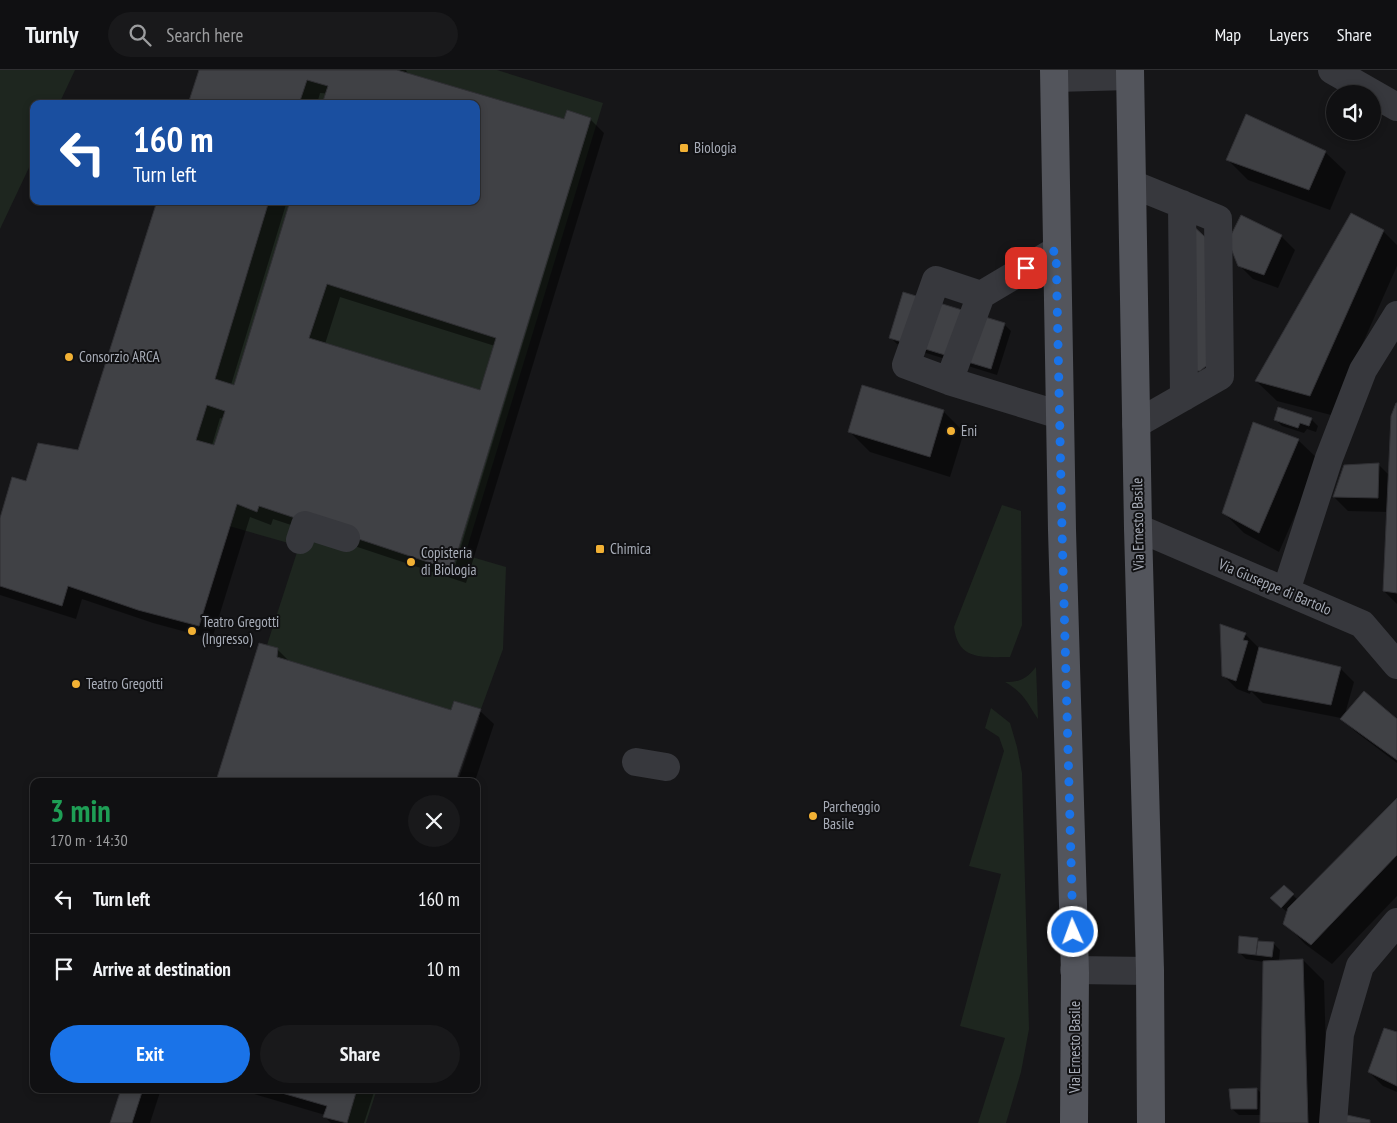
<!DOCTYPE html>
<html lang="en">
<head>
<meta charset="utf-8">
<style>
	body { margin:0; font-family:"PT Sans Narrow",sans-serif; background:#19191b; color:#f1f3f6; height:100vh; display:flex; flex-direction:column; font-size:19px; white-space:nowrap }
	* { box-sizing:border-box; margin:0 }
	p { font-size:16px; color:#9c9d9f }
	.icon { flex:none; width:28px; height:28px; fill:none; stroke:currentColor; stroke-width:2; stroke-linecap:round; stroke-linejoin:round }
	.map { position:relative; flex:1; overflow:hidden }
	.details { position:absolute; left:30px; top:708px; width:450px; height:315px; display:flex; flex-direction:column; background:#101012; border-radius:10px; box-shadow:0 2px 8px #0003,0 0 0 1px #303032 }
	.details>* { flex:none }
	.guide { position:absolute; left:30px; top:30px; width:450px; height:105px; border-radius:10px; box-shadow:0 2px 8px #0003,0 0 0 1px #303032; background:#1a4fa0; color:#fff; overflow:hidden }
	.fabs { position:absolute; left:1326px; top:15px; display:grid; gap:10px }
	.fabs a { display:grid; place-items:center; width:55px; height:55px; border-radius:50%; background:#101012; box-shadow:0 2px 8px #0003,0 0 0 1px #303032; font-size:25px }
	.pin { position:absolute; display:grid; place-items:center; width:42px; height:42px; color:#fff; margin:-21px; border-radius:10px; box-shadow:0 2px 8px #0006 }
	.me { position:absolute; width:55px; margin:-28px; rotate:358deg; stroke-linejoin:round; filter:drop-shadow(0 0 4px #0008) }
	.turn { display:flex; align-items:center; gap:18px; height:105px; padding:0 20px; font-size:22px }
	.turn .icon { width:65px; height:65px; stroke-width:2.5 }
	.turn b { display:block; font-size:35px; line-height:42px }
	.round { display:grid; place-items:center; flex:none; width:52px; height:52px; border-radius:26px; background:#19191b }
	.summary { display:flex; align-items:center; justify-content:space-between; height:85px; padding:0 20px }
	h1 { font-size:30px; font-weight:600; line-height:38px; color:#1e9e55 }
	.action { display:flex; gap:10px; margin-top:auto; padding:10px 20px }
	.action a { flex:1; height:58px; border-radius:30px; background:#1a73e8; color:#fff; font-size:20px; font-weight:600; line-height:58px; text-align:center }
	.action a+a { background:#19191b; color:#f1f3f6 }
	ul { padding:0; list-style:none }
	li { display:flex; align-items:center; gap:15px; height:70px; padding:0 20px; border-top:1px solid #303032 }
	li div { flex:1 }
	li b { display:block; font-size:19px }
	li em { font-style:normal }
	header { display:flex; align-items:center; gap:30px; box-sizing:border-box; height:70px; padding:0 25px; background:#101012; border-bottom:1px solid #303032 }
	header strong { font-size:24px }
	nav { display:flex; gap:28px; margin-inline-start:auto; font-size:18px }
	.search { width:350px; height:45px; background:#19191b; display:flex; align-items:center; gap:12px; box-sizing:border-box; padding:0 18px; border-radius:28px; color:#9c9d9f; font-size:19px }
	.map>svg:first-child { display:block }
	.green { fill:#1e261f }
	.shadow { fill:#0007; fill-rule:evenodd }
	.building { fill:#404145; stroke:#303034; fill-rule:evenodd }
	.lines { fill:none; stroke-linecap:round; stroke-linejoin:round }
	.minor { stroke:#37383d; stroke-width:28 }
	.major { stroke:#53555c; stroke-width:28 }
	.route { stroke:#1a73e8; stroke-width:9; stroke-dasharray:0 16.2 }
	.poi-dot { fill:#f2b134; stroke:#111113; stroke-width:2 }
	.labels { text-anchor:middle; stroke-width:4; stroke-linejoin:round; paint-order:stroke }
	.poi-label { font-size:15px; fill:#a8adb8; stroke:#111113; text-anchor:start }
	.street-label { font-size:15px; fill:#a8adb8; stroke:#111113 }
</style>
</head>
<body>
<header>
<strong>Turnly</strong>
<div class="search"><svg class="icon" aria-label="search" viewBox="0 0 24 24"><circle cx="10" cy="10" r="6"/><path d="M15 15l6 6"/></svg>Search here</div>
<nav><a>Map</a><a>Layers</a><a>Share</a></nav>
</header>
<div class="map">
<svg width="1397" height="1053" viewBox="0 0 1397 1053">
	<rect width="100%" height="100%" fill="#161618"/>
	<!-- green -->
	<path class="green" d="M0,0h75l-16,34h-25v53l-34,72z
		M397,0h100l106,33 -138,452 41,12 -3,82 -22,60 -27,-8 -3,9 -174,-53 -10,-12 32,-99 -70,-20 8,-22 20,8 2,-6 193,63 112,-450z
		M307,10l21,6 -6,18h-23z
		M269,131h21l-56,184 -19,-6z
		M327,214l169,54 -16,52 -171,-52z
		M207,335l18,6 -11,34 -18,-5z
		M1002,435l19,6 1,114 -12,32c-27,0 -52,4 -56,-30z
		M1036,597l2,52c-12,-18 -14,-26 -33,-37 16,0 21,-3 31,-15z
		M991,638l19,15 7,24 5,26 7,256 -8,43 -15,51h-28l27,-85 -45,-12 41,-152 -32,-8 35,-115 -5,-14 -14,-9z
		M357,1019h20l-11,34h-19z"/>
	<!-- shadow -->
	<path class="shadow" d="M200,0h206l2,4 157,47 25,-2 14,14 -138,450 -193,-64 -2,6 -21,-8 -38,122 -59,-16 -71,-24 -6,20 -76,-24v-73l26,-39 53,-32 79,-250h129l-56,184 4,1 56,-185h185v-97l-156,-11 -3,11h-127zM587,56h2l-137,450 -3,-1zM340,227l155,49 -15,45 -155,-47zM220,348l4,1 -9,27 -3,-1z
		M1325,82l21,20 -16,38 -82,-30 -20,-20z
		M1383,161l14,14v21l-66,149 -54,-14 -21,-20z
		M1281,166l14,14 -17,38 -25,-9 -14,-14z
		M1004,254l7,7 -14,44 -100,-31 -7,-7z
		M863,317l81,25 20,20 -14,45 -80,-25 -21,-21z
		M1397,335v199l-13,-13 4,-79 -40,-1 -14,-14 44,-33 12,12z
		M1279,339l33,11 6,6 -2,6 -9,-3 -3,4 -22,-7 -7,-7z
		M1298,370l21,20 -40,92 -35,-19 -21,-21z
		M1245,564l14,14 81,20 14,14 -9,32 52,6v43l-41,-31 -15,-14 -78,-15 -12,-12 -1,3 -13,-5 -14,-14z
		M260,574l17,5 13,13 162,50 2,-10 26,9 14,13 -19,57h-17l22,-64h-3l-22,64h-238z
		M1397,730v96l-65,68 -27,-20 -20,-21 3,-10 -9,-8 5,-18 14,13z
		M1257,869l3,3 14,2 6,6 -1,11 24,-1 21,21 4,142h-66v-8h-23l-7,-6 25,-20 5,5 2,-132 -18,-3 -7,-7z
		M1397,963v59l-14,-6 -14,-14z
		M122,1019h39l-11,34h-39z
		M237,1019h138l-11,34h-33l-6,-6v-2z"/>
	<!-- building -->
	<path class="building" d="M199,0h198l167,49 3,-9 24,8 -139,452 -193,-64 -2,6 -20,-8 -38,122 -61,-16 -70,-24 -6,20 -62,-20v-68l12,-41 14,4 12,-38 40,7 79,-249h112l-54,178 19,6 56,-184h186v-97h-154l6,-18 -21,-6 -8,24h-111zM327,214l169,54 -16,52 -171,-52zM207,335l18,6 -11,34 -18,-5z
		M1246,44l80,37 -17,39 -83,-30z
		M1351,143l33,17 -74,166 -55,-15z
		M1241,145l41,20 -18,40 -26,-9 -10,-25z
		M1186,149l36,34v100l-22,18h-8z
		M903,222l102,31 -14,46 -102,-31z
		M862,315l82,25 -14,47 -82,-25z
		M1396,333h1v190l-14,-2 8,-175z
		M1278,337l34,11 -3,8 -9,-3 -2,5 -24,-8z
		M1253,352l46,17 -40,94 -37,-20z
		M1379,393l-1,35 -45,-1 11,-32z
		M1220,554l26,9 -3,7 5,1 -12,40 -14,-5z
		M259,573l19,5 -1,9 174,53 3,-9 27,8 -25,72h-240z
		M1259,577l82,20 -10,38 -83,-15z
		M1364,621l33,28v41l-57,-41z
		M1397,728v57l-86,90 -28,-21 5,-16z
		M1284,815l10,9 -13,14 -11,-10z
		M1239,866l19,2 -2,17 -18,-2z
		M1258,871l16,1 -2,15 -16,-2z
		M1303,889l5,164h-48l3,-162z
		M1384,958l13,4v54l-29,-14z
		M1257,1018v21h-26l-2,-20z
		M121,1019h22l-11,34h-22z
		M268,1019h89l-10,34 -24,-6 4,-11z
		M1347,1045l23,5v3h-25z"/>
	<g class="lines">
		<!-- minor -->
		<path class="minor" d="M1332,0l65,37
			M1055,8l75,-2
			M1132,114l86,35 2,157 -84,48
			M1182,134l2,193
			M1057,180l-76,45 -32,86 111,34
			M949,311l-43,-16 30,-85 45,15
			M1138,458l224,96 35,41
			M300,470l5,-15 41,13
			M1286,521l43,-133 34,-88 34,-55
			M636,692l30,5
			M1074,900l76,1
			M1333,1053l7,-89 20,-68 37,-44"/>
		<!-- major -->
		<path class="major" d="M1054,0l8,460 13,443 -1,150
			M1130,0l8,458 12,443 1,152"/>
	</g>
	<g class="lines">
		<!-- route -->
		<path class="route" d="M1026,198l30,-18 6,280 11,402"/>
	</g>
	<!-- markers -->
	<g class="poi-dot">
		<rect x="679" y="73" width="10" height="10" rx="2.5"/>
		<circle cx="69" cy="287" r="5"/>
		<circle cx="951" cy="361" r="5"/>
		<rect x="595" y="474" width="10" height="10" rx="2.5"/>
		<circle cx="411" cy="492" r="5"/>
		<circle cx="192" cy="561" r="5"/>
		<circle cx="76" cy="614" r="5"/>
		<circle cx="813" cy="746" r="5"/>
	</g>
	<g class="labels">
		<!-- poi labels -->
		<g class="poi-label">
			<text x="694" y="83">Biologia</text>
			<text x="79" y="292">Consorzio ARCA</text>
			<text x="961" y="366">Eni</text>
			<text x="610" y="484">Chimica</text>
			<text x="421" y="488">Copisteria<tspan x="421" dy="17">di Biologia</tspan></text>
			<text x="202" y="557">Teatro Gregotti<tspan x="202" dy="17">(Ingresso)</tspan></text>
			<text x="86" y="619">Teatro Gregotti</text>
			<text x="823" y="742">Parcheggio<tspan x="823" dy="17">Basile</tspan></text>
		</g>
		<!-- street labels -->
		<g class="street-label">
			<text transform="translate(1138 454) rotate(-91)" y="5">Via Ernesto Basile</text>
			<text transform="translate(1275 517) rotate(23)" y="5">Via Giuseppe di Bartolo</text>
			<text transform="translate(1075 977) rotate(-90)" y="5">Via Ernesto Basile</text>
		</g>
	</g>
</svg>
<div class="fabs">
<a><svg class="icon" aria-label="sound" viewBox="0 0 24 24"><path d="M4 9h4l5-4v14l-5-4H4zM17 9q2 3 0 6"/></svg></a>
</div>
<div class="pin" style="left:1026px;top:198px;background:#d93025"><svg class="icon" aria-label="arrive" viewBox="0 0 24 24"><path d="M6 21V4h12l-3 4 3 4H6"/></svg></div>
<svg class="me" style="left:1073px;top:862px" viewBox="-20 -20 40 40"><circle r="17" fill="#1a73e8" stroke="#fff" stroke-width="3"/><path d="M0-11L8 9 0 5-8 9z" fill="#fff"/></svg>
<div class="guide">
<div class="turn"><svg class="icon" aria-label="left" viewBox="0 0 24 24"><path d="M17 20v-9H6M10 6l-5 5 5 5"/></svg><div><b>160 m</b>Turn left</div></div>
</div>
<section class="details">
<div class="summary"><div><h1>3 min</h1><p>170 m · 14:30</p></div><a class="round"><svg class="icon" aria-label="close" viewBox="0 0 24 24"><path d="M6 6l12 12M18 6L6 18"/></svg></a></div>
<ul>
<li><svg class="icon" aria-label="left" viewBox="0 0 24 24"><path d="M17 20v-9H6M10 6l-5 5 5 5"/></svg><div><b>Turn left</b></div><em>160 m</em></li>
<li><svg class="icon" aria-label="arrive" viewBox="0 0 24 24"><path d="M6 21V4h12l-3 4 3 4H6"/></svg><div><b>Arrive at destination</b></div><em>10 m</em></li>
</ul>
<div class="action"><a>Exit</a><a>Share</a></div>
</section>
</div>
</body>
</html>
